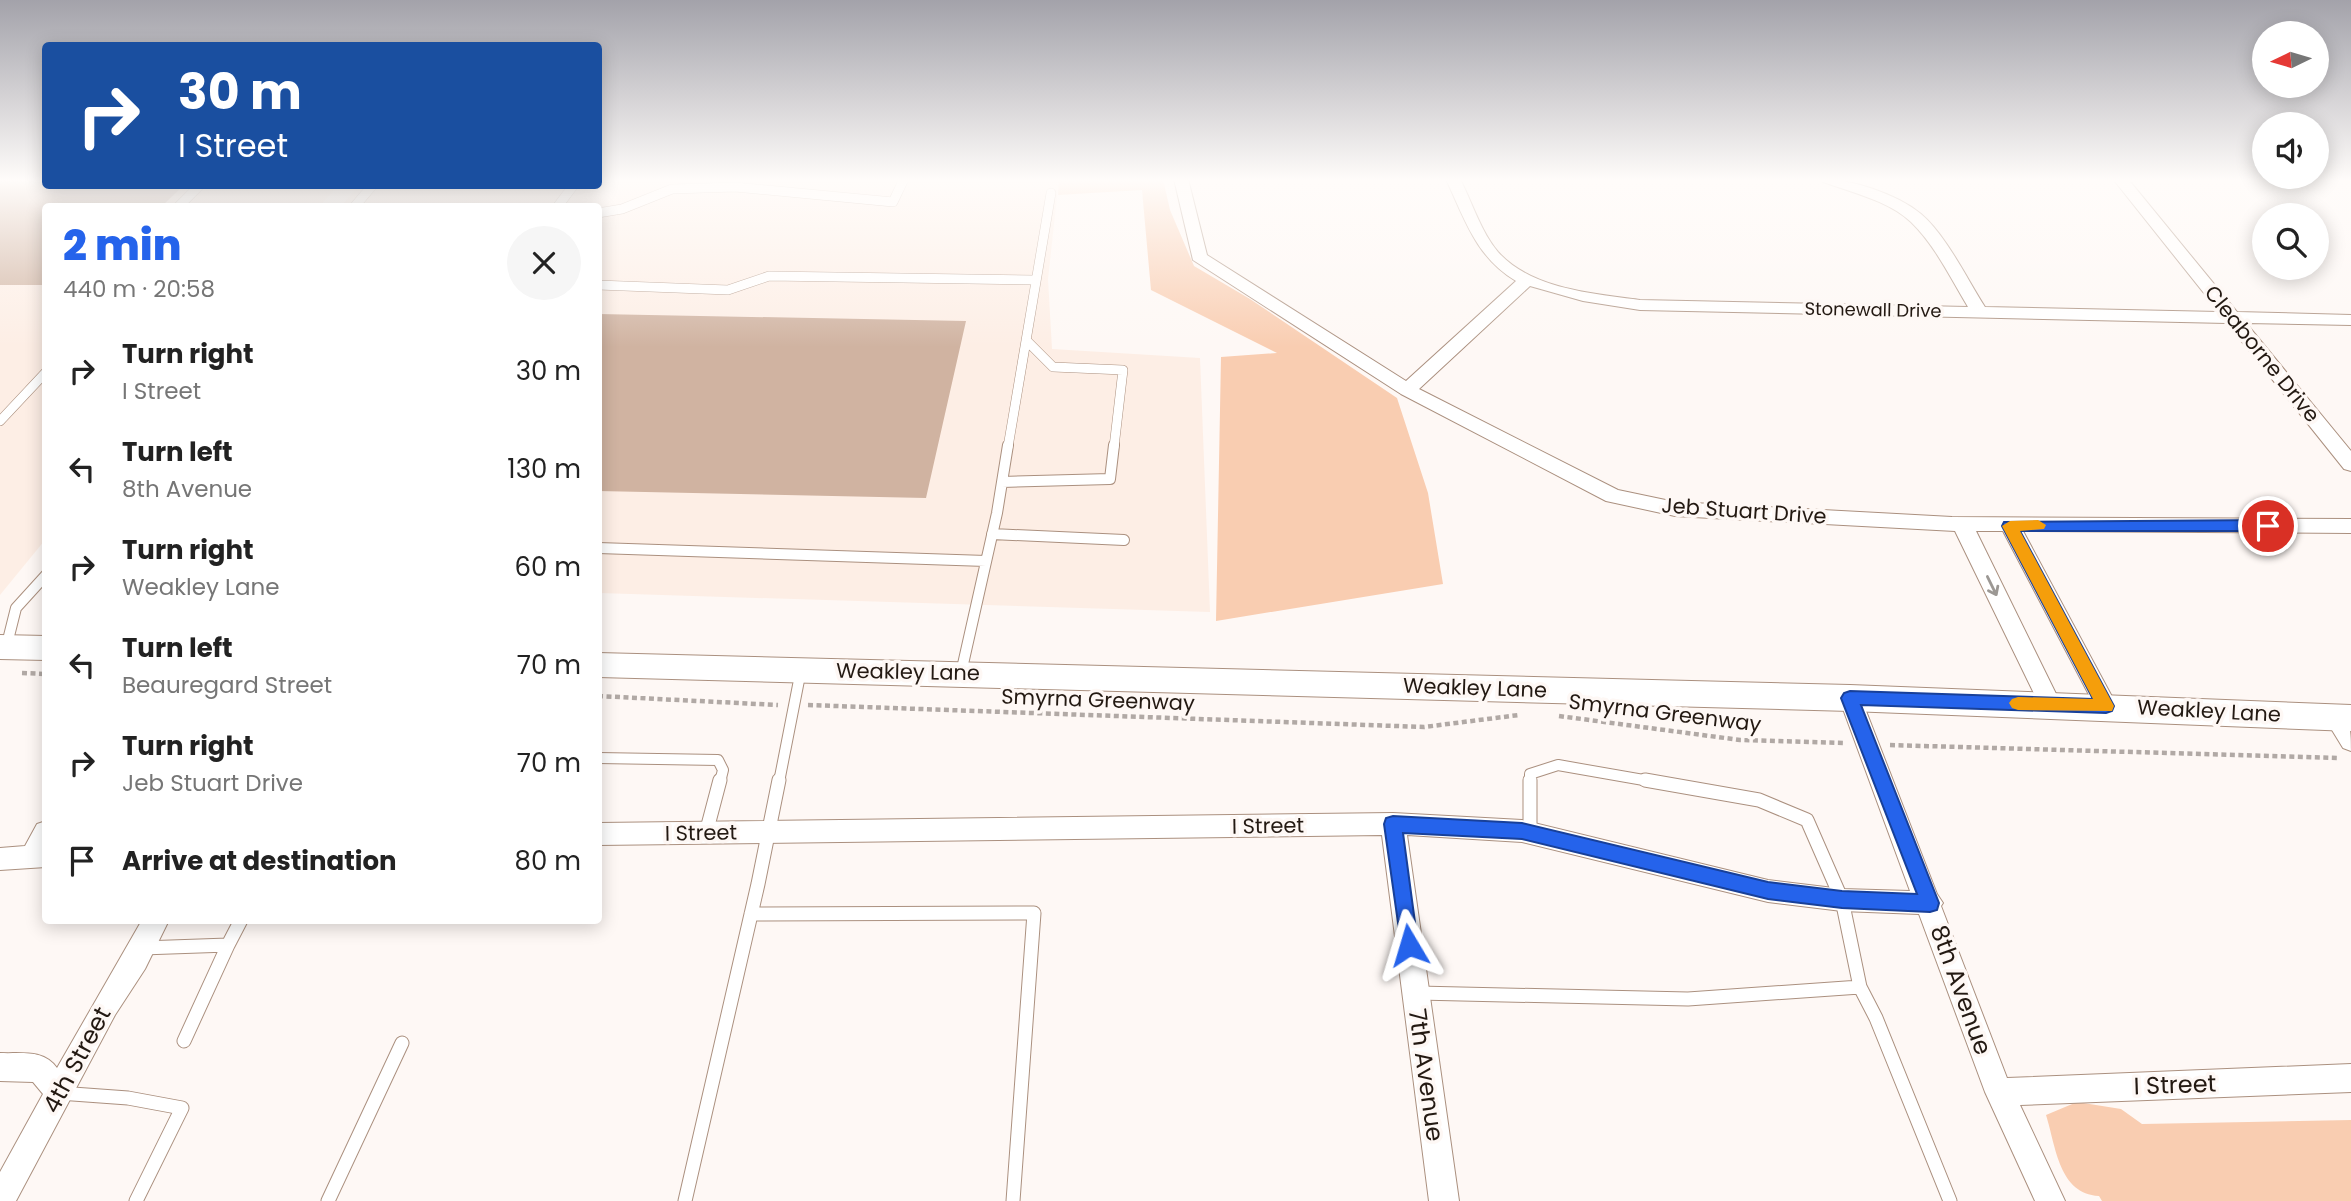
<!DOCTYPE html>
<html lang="en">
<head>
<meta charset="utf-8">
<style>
	body { margin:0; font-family:Poppins,sans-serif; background:#f6f6f6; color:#222; height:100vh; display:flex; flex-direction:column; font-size:26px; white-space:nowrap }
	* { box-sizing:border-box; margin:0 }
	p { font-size:23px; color:#767676 }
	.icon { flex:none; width:38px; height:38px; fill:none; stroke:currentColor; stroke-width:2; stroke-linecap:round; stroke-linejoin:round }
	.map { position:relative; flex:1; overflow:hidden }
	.details { position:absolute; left:42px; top:203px; width:560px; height:721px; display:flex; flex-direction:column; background:#fff; border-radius:7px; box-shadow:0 4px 18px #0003 }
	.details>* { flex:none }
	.banner { position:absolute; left:42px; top:42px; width:560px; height:147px; border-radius:7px; box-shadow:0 4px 18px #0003; background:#1a4fa0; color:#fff; overflow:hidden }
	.needle { width:46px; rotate:265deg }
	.buttons { position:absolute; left:2252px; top:21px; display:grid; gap:14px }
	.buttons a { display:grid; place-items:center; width:77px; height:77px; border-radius:50%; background:#fff; box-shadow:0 4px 18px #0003; font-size:35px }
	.pin { position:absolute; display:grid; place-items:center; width:60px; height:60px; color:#fff; margin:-30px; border:4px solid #fff; border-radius:50%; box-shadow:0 2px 7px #0007 }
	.me { position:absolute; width:77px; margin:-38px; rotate:353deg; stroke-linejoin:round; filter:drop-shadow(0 0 5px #0008) }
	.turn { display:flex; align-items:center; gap:24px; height:147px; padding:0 21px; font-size:32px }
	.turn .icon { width:91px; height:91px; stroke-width:2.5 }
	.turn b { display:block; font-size:49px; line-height:60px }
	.round { display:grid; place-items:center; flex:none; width:74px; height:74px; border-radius:37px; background:#f6f6f6 }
	.overview { display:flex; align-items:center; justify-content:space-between; height:119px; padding:0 21px }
	h1 { font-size:42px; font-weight:800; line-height:52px; color:#2563eb }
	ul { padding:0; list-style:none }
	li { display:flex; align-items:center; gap:21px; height:98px; padding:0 21px }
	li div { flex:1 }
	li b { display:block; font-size:26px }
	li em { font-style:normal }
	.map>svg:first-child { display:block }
	.built { fill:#fdeee5 }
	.green { fill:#f9cdb1 }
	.building { fill:#d0b3a1 }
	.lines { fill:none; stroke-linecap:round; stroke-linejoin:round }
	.service-far2-casing { stroke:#ab907f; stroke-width:10 }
	.service-far1-casing { stroke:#ab907f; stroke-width:12 }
	.service-casing { stroke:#ab907f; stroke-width:15 }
	.minor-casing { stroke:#ab907f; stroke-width:2 }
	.secondary-casing { stroke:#ab907f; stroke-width:2 }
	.path { stroke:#b1a9a5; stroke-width:4.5; stroke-dasharray:5 3.5; stroke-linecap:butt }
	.service-far2 { stroke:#fff; stroke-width:9 }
	.service-far1 { stroke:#fff; stroke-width:10 }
	.service { stroke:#fff; stroke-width:13 }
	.minor { fill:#fff; fill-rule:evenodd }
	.secondary { fill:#fff; fill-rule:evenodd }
	.oneway { stroke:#9c9894 }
	.route { fill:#2563eb; stroke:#184099; stroke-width:2 }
	.slow { fill:#f59e0b }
	.labels { text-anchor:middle; stroke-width:7; stroke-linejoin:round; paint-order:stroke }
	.far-street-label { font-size:18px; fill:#231912; stroke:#fef8f5 }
	.street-label { font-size:21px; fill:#231912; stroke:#fef8f5 }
	.near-street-label { font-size:24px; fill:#231912; stroke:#fef8f5 }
</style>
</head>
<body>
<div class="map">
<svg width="2351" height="1201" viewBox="0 0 2351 1201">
	<rect width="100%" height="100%" fill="#fef8f5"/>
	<!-- built -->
	<path class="built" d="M0,179h45l1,7h291l-17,20h-274l-1,334 -45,55z
		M599,179h460l-11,100 4,70 148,9 10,254 -611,-19 -1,-387h-257l18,-20h239z"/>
	<!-- green -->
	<path class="green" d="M1059,179h104l7,31 24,56 56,33 147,99 31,95 15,91 -227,37 5,-264 56,-4 -126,-63 -9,-100 -84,5z
		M2077,1102l44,7 21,15 209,-4v81h-249l-3,-5c-40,-2 -43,-49 -53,-81z"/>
	<!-- building -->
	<path class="building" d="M0,179h46v7h137l-21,20h-116v79h-46z
		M598,314l368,7 -40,177 -328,-7z"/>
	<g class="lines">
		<defs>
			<path id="service-far2" d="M179,206l20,-20
				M355,206l17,-20
				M558,206l15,-20
				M598,213l24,-4 50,-20 63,-2 158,15 11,-23
				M598,285l130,5 41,-14 266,4
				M1026,340l27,27 70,3 -9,77
				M0,421l46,-49
				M1008,447l43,-254"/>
			<path id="service-far1" d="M1002,482l108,-3 4,-34
				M992,534l132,6
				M598,548l388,13
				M6,648l10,-40 30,-33
				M961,673l36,-160 11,-68
				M598,758l120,2 5,10 -3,12
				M779,782l22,-112
				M1530,782v-8l28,-9 97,17"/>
			<path id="service" d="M1530,780v53
				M1645,780l114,20 48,20 35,80 18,87 16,31 74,183
				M706,833l14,-53
				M751,914l283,-1 -21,288
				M228,945l13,-25
				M142,948l86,-3 -44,96
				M1418,993l270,6 172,-12
				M59,1093l69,5 54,10 -46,93
				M328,1201l74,-158
				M685,1201l73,-317 21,-104"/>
			<path id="minor" d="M1174,179h14l19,76 199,126 110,-100c-40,-24 -51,-61 -70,-102h14c12,23 21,53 38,73 33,37 96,42 142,48l328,7c-17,-28 -33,-62 -57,-85 -22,-21 -60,-30 -88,-40l-2,-3c30,0 76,15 100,35 25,21 46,65 64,93l234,5 -106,-133h15l109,133 114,3v10l-105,-2 105,128v20l-7,-2 -117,-146 -587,-13 -57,-9 -53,-15 -111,103 199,101 57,12 277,15 399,2v14l-328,-2 94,175 -3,6 -8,3 -8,-3 -95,-181h-27l85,173 -3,6 -8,3 -8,-3 -87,-179 -280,-15 -69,-15 -205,-107 -208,-134z
				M1850,689l8,3 3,6 76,196 6,9 -2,3 66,172 344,-14v28l-331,13 45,96h-30l-50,-109 -66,-178 -77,-3 -74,-9 -246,-60 -115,-7 52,366h-30l-47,-366 -784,10v-22l795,-10 129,7 246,60 74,9 68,2 -71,-193 3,-6z
				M2335,708c16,6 16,25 16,43l-8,-3 -19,-31 3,-7z
				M46,821v46l-46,3v-22l25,-2 12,-22z
				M142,920h27l-24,49 -30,46 -99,186h-16v-29l43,-78 -10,-12 -33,-1v-28c22,1 43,-4 57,15z"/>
			<path id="secondary" d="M0,635l46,1v24l-46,-1z
				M598,653l1252,32 501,20v26l-501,-20 -1252,-34z"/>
		</defs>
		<!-- service-far2 casing -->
		<use href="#service-far2" class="service-far2-casing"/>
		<!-- service-far1 casing -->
		<use href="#service-far1" class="service-far1-casing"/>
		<!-- service casing -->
		<use href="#service" class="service-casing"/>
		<!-- minor casing -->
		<use href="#minor" class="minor-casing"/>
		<!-- secondary casing -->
		<use href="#secondary" class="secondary-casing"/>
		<!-- path -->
		<path class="path" d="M22,673l24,1
			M598,696l180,9
			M808,705l616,22 95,-12
			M1559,716l181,24 106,3
			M1890,745l450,13"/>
		<!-- service-far2 -->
		<use href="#service-far2" class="service-far2"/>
		<!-- service-far1 -->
		<use href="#service-far1" class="service-far1"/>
		<!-- service -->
		<use href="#service" class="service"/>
		<!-- minor -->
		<use href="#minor" class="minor"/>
		<!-- secondary -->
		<use href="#secondary" class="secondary"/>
	</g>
	<!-- one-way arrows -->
	<defs><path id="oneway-shaft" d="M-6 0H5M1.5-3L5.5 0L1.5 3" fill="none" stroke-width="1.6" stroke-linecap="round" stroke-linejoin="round" transform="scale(1.75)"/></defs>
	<use class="oneway" href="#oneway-shaft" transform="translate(1992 586) rotate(64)"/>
	<!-- sky -->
	<linearGradient id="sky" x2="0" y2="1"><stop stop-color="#a3a2aa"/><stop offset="0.52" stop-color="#fffcfa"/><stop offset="1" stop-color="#fffcfa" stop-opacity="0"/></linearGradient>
	<rect width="2351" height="347" fill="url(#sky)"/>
	<!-- route -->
	<path class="route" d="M2268,520l7,6 -7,5h-248l94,175 -2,5 -6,2 -245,-8 78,198 -2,7 -7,2 -88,-4 -74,-9 -246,-60 -119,-6 15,112 -2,6 -7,3 -7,-3 -18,-127 2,-6 7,-2 129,7 246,59 74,9 75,3 -76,-196 3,-5 6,-2 243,8 -91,-173 2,-4z"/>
	<!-- slow -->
	<path class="slow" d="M2038,520l8,5 -2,4 -24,2 94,175 -2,5 -94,-1 -6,-2 -3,-5 3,-4 6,-2 75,2 -91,-173 8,-5z"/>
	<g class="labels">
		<!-- far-street labels -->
		<g class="far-street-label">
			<text transform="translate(1873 310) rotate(1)" y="6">Stonewall Drive</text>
		</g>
		<!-- street labels -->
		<g class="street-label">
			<text transform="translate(2262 354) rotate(51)" y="7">Cleaborne Drive</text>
			<text transform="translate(1744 511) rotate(4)" y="7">Jeb Stuart Drive</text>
			<text transform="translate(908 672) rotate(1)" y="7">Weakley Lane</text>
			<text transform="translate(1475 688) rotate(2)" y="7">Weakley Lane</text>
			<text transform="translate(1098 700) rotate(2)" y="7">Smyrna Greenway</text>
			<text transform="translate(2209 711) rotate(3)" y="7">Weakley Lane</text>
			<text transform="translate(1665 713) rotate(7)" y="7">Smyrna Greenway</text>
			<text transform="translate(1268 826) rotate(-1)" y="7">I Street</text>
			<text transform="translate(701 833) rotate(-1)" y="7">I Street</text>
		</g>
		<!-- near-street labels -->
		<g class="near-street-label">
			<text transform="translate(1961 990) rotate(70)" y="8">8th Avenue</text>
			<text transform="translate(77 1060) rotate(-62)" y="8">4th Street</text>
			<text transform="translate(1426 1075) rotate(82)" y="8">7th Avenue</text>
			<text transform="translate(2175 1085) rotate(-2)" y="8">I Street</text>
		</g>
	</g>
</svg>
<div class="buttons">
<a><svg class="needle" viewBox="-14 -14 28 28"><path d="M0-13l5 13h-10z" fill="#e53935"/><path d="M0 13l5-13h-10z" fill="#767676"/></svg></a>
<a><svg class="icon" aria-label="sound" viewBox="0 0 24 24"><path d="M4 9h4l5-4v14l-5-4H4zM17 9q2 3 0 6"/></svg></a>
<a><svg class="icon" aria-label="search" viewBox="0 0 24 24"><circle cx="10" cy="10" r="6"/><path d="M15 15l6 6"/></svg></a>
</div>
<div class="pin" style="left:2268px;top:526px;background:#d93025"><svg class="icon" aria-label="arrive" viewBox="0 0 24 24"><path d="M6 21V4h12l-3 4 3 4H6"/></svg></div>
<svg class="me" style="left:1409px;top:945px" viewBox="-20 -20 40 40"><path d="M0-17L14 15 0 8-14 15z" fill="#2563eb" stroke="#fff" stroke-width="4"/></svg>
<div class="banner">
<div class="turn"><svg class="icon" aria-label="right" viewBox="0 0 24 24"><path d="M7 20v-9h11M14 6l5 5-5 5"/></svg><div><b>30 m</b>I Street</div></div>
</div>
<section class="details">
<div class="overview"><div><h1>2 min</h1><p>440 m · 20:58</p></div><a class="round"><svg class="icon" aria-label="close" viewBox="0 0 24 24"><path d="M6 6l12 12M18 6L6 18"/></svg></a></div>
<ul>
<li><svg class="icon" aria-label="right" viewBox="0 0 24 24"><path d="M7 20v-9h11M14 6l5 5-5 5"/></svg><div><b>Turn right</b><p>I Street</p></div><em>30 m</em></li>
<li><svg class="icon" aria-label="left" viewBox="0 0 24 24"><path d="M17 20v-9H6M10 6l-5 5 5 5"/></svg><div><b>Turn left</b><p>8th Avenue</p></div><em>130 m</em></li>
<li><svg class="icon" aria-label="right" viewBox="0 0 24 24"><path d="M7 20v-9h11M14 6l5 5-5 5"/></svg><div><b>Turn right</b><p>Weakley Lane</p></div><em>60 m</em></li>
<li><svg class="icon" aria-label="left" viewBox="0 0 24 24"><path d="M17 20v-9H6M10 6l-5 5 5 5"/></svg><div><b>Turn left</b><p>Beauregard Street</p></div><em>70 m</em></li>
<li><svg class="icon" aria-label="right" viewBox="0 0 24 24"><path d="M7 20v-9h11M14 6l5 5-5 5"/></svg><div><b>Turn right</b><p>Jeb Stuart Drive</p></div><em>70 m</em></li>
<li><svg class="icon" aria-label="arrive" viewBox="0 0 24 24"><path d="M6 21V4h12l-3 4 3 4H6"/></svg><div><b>Arrive at destination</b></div><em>80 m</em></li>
</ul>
</section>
</div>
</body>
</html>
